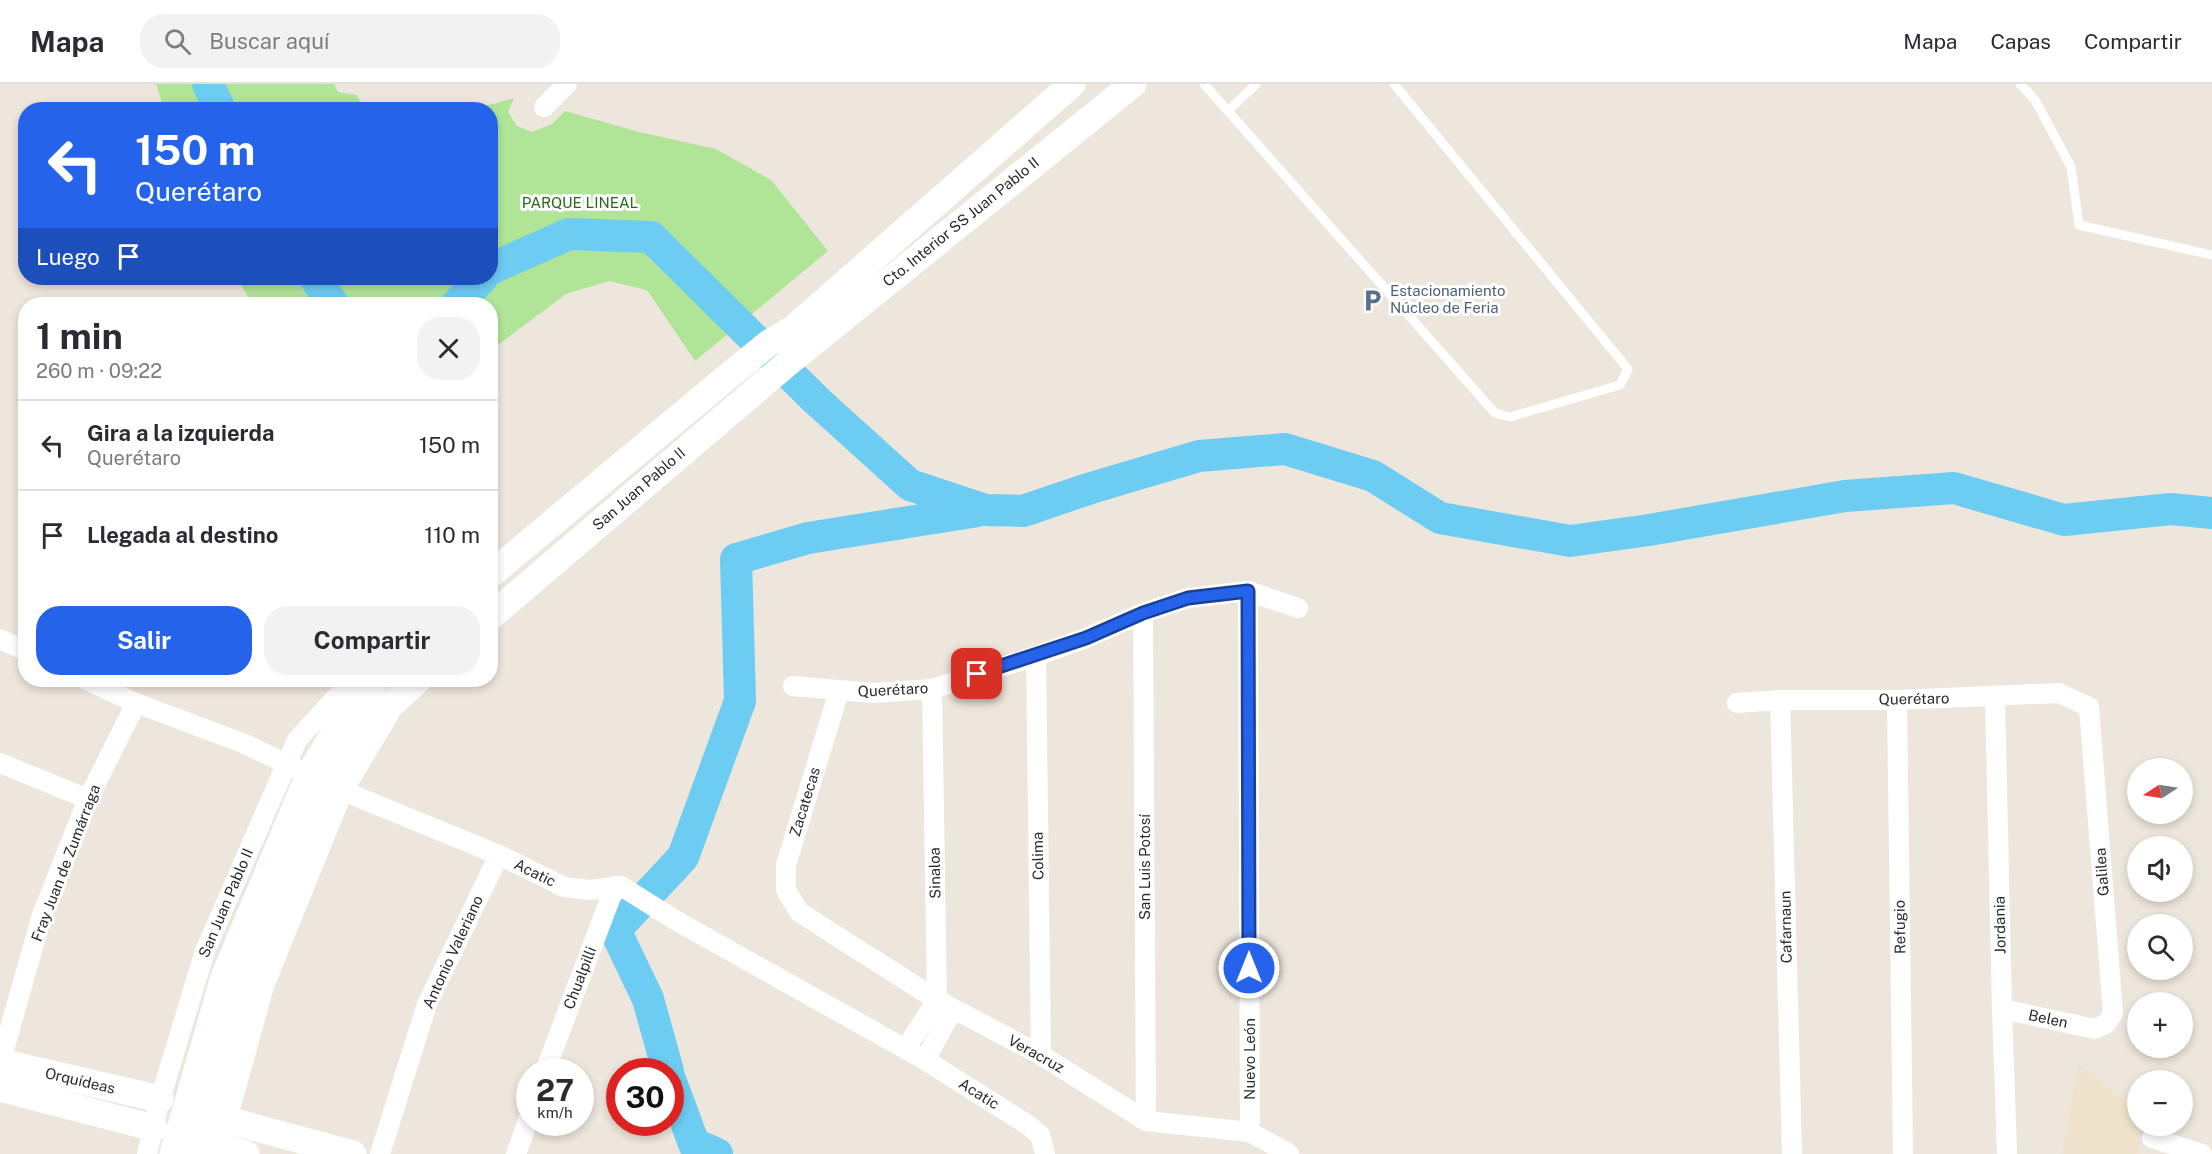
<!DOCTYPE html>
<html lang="es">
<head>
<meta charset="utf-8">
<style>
	body { margin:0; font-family:"Public Sans",sans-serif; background:#f2f2f3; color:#2b2b33; height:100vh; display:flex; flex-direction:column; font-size:22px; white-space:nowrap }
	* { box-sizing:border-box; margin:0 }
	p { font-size:20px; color:#7c7c81 }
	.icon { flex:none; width:33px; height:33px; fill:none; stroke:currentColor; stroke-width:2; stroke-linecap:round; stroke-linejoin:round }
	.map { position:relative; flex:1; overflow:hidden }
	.side { position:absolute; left:18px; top:213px; width:480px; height:390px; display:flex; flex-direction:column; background:#fff; border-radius:24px; box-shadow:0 3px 9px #0003 }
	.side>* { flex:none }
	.hud { position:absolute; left:18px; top:18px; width:480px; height:183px; border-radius:24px; box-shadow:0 3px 9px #0003; background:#2563eb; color:#fff; overflow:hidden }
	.needle { width:39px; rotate:258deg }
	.controls { position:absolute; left:2127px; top:674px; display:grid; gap:12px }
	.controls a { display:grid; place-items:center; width:66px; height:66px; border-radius:50%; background:#fff; box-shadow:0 3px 9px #0003; font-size:30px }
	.speed { position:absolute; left:516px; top:974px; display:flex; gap:12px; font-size:30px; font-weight:700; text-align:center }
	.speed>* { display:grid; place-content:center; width:78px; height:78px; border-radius:50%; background:#fff; box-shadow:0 3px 9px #0003; line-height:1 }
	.speed small { font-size:15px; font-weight:400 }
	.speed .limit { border:9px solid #d22; background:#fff; color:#111 }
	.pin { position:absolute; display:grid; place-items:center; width:51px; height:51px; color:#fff; margin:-26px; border-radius:12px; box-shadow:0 3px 9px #0006 }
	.me { position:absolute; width:66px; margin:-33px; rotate:0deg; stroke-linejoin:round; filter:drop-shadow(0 0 4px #0008) }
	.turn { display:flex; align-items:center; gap:21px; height:126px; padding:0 18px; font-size:27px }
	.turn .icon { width:78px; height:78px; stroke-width:2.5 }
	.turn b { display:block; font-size:42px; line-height:51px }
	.then { display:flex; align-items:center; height:57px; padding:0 18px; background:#0003; gap:12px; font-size:22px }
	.round { display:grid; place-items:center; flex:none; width:63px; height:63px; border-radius:24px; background:#f2f2f3 }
	.overview { display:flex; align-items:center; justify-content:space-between; height:102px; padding:0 18px }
	h1 { font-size:36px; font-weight:700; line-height:45px }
	.button { display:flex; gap:12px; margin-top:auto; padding:12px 18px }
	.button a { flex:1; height:69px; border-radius:24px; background:#2563eb; color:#fff; font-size:24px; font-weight:700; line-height:69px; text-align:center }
	.button a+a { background:#f2f2f3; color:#2b2b33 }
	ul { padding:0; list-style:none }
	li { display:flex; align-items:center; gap:18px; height:90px; padding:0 18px; border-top:2px solid #e1e1e2 }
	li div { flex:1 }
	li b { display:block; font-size:22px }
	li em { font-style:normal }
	header { display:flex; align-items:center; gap:36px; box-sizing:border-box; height:84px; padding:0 30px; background:#fff; border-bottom:2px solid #e1e1e2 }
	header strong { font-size:28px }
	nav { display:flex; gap:33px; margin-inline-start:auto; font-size:21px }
	.search { width:420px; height:54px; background:#f2f2f3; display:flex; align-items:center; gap:15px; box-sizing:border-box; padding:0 21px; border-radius:24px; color:#7c7c81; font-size:22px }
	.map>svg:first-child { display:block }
	.education { fill:#efe4cb }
	.green { fill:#b0e497 }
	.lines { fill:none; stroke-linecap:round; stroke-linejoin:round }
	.river { stroke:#6dccf1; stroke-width:32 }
	.lane { stroke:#fff; stroke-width:9 }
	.street { stroke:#fff; stroke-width:20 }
	.secondary { stroke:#fff; stroke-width:27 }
	.route-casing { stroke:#184099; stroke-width:15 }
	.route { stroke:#2563eb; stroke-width:10 }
	.labels { text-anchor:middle; stroke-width:6; stroke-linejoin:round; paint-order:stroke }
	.park-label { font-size:15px; fill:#286919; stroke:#fff }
	.street-label { font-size:15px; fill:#2a2a2a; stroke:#fff }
	.service-label { font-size:15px; fill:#4e5e75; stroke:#fff; text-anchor:start }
</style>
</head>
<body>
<header>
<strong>Mapa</strong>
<div class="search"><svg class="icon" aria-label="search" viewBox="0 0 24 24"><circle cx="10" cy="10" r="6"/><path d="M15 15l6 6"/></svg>Buscar aquí</div>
<nav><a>Mapa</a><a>Capas</a><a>Compartir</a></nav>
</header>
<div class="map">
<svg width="2212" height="1070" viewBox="0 0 2212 1070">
	<rect width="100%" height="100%" fill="#ede6dc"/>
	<!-- education -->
	<path class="education" d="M2078,979l57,46 5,45h-78z"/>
	<!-- green -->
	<path class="green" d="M156,0h178l4,8 19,3 7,14h-200z
		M514,14l-6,14 9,14 15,6 20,-8 13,-13 74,21 77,17 55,31 57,71 -133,110 -48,-71 -38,-9 -43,13 -75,56 -1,-46h-238l-15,-26h253v-168l-16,-1z"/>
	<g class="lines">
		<!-- river -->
		<path class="river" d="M208,0l12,26
			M490,185l79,-35 82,3 165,163 94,85 75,25 38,1 68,-23 108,-32 86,-7 88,27 67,42 130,23 79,-11 196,-34 109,-8 110,32 107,-11 41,4
			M315,194l18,26
			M457,220l25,-26
			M668,987l-20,-72 -33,-69 68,-73 57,-156 -4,-142 72,-21 170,-27
			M670,995l24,65 23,10"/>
		<!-- lane -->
		<path class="lane" d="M1204,0l291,329 15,4 110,-32 8,-16 -234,-285
			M2020,0l15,16 36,67 8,58 133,30
			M1228,27l28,-27"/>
		<!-- street -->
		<path class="street" d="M544,23l23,-23
			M1248,507l2,541
			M1143,529l3,508
			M0,555l26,12
			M1036,572l5,399
			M86,596l50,23 109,41 98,47 156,64 65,32 26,3 31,-4 54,34 250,140 103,65 12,10 5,19
			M793,602l80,7 59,-4 104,-33 50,-18 57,-25 45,-15 60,-7 50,17
			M839,607l-53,174v25l13,22 138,88 104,55 105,66 104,11 39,22
			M1995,613l7,312 5,145
			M1780,616l12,454
			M1897,616l6,454
			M1737,619l43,-3h117l162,-7 30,14 24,306 -7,11 -11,5 -93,-20
			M0,679l88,36
			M906,964l31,-48 -5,-311
			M925,976l28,-51
			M0,980l42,-149 46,-116 48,-96
			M545,987l70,-185
			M224,1047l40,-145 79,-195 46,-77
			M2152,1054l50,16
			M147,1070l12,-51 46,-152 92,-211 43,-47 17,-13
			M380,1070l47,-150 72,-149
			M516,1070l14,-39"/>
		<!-- secondary -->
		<path class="secondary" d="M490,491l242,-202 37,-30 25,-15 278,-244
			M490,533l299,-255 344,-278
			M0,978l160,37
			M0,1004l154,40
			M227,1036l126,34
			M219,1062l27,8
			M173,1070l51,-177 85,-202 32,-53 36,-42
			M194,1070l55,-180 77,-191 35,-51 57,-52"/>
	</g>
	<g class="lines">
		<defs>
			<path id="route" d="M977,590l109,-36 57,-25 45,-15 60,-7 1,377"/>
		</defs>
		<!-- route casing -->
		<use href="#route" class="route-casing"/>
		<!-- route -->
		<use href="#route" class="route"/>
	</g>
	<!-- icons -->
	<defs>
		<symbol id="parking-bare" viewBox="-9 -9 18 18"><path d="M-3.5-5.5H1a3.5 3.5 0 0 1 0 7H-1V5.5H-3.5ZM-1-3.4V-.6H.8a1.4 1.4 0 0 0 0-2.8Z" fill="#5c6f8a" stroke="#fff" stroke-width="2.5" paint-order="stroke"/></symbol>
	</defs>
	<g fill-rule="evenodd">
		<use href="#parking-bare" x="1356" y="200" width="33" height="33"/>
	</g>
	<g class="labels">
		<!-- park labels -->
		<g class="park-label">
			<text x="580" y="124">PARQUE LINEAL</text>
		</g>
		<!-- street labels -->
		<g class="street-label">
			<text transform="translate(961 138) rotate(-39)" y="5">Cto. Interior SS Juan Pablo II</text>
			<text transform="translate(639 405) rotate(-41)" y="5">San Juan Pablo II</text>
			<text transform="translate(893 606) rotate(-3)" y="5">Querétaro</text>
			<text transform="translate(1914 615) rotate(-1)" y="5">Querétaro</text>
			<text transform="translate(805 718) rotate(-73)" y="5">Zacatecas</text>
			<text transform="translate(1038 772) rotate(-91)" y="5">Colima</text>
			<text transform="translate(66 779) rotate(-69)" y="5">Fray Juan de Zumárraga</text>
			<text transform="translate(1145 783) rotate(-90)" y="5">San Luis Potosí</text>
			<text transform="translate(2102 788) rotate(-94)" y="5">Galilea</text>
			<text transform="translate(535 789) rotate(26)" y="5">Acatic</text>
			<text transform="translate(935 789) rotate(-91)" y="5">Sinaloa</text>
			<text transform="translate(226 819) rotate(-67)" y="5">San Juan Pablo II</text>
			<text transform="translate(2000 841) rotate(-91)" y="5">Jordania</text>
			<text transform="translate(1786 843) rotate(-91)" y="5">Cafarnaun</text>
			<text transform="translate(1900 843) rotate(-91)" y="5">Refugio</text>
			<text transform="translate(453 868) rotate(-65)" y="5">Antonio Valeriano</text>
			<text transform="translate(580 894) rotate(-69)" y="5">Chualpilli</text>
			<text transform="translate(2048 935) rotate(12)" y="5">Belen</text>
			<text transform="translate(1036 970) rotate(29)" y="5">Veracruz</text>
			<text transform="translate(1250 975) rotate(-90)" y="5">Nuevo León</text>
			<text transform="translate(80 997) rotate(13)" y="5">Orquídeas</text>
			<text transform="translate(979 1010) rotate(32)" y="5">Acatic</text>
		</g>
		<!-- service labels -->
		<g class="service-label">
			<text x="1390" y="212">Estacionamiento<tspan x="1390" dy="17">Núcleo de Feria</tspan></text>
		</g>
	</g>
</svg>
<div class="controls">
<a><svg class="needle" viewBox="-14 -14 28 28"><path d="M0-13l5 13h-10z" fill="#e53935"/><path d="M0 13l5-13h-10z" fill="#7c7c81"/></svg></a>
<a><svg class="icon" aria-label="sound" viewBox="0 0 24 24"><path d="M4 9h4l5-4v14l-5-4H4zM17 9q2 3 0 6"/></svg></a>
<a><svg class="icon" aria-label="search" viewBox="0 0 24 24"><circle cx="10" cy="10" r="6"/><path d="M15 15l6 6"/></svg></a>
<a>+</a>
<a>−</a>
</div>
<div class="speed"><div>27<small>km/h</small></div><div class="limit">30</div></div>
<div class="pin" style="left:977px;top:590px;background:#d93025"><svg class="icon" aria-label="arrive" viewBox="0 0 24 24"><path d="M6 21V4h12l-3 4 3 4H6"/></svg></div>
<svg class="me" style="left:1249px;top:884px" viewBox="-20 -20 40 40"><circle r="17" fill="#2563eb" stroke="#fff" stroke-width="3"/><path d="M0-11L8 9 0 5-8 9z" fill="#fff"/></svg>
<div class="hud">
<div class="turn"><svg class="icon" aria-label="left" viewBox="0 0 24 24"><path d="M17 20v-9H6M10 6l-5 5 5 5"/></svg><div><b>150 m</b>Querétaro</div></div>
<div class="then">Luego<svg class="icon" aria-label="arrive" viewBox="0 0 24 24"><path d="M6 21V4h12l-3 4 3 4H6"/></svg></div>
</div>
<section class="side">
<div class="overview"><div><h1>1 min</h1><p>260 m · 09:22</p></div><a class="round"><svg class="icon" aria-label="close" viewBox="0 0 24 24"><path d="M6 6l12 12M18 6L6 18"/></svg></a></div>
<ul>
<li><svg class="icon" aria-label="left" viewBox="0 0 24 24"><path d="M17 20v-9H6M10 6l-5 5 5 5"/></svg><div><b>Gira a la izquierda</b><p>Querétaro</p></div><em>150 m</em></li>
<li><svg class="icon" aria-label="arrive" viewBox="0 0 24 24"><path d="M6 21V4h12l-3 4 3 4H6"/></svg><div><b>Llegada al destino</b></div><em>110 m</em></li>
</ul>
<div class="button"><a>Salir</a><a>Compartir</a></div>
</section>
</div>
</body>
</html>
